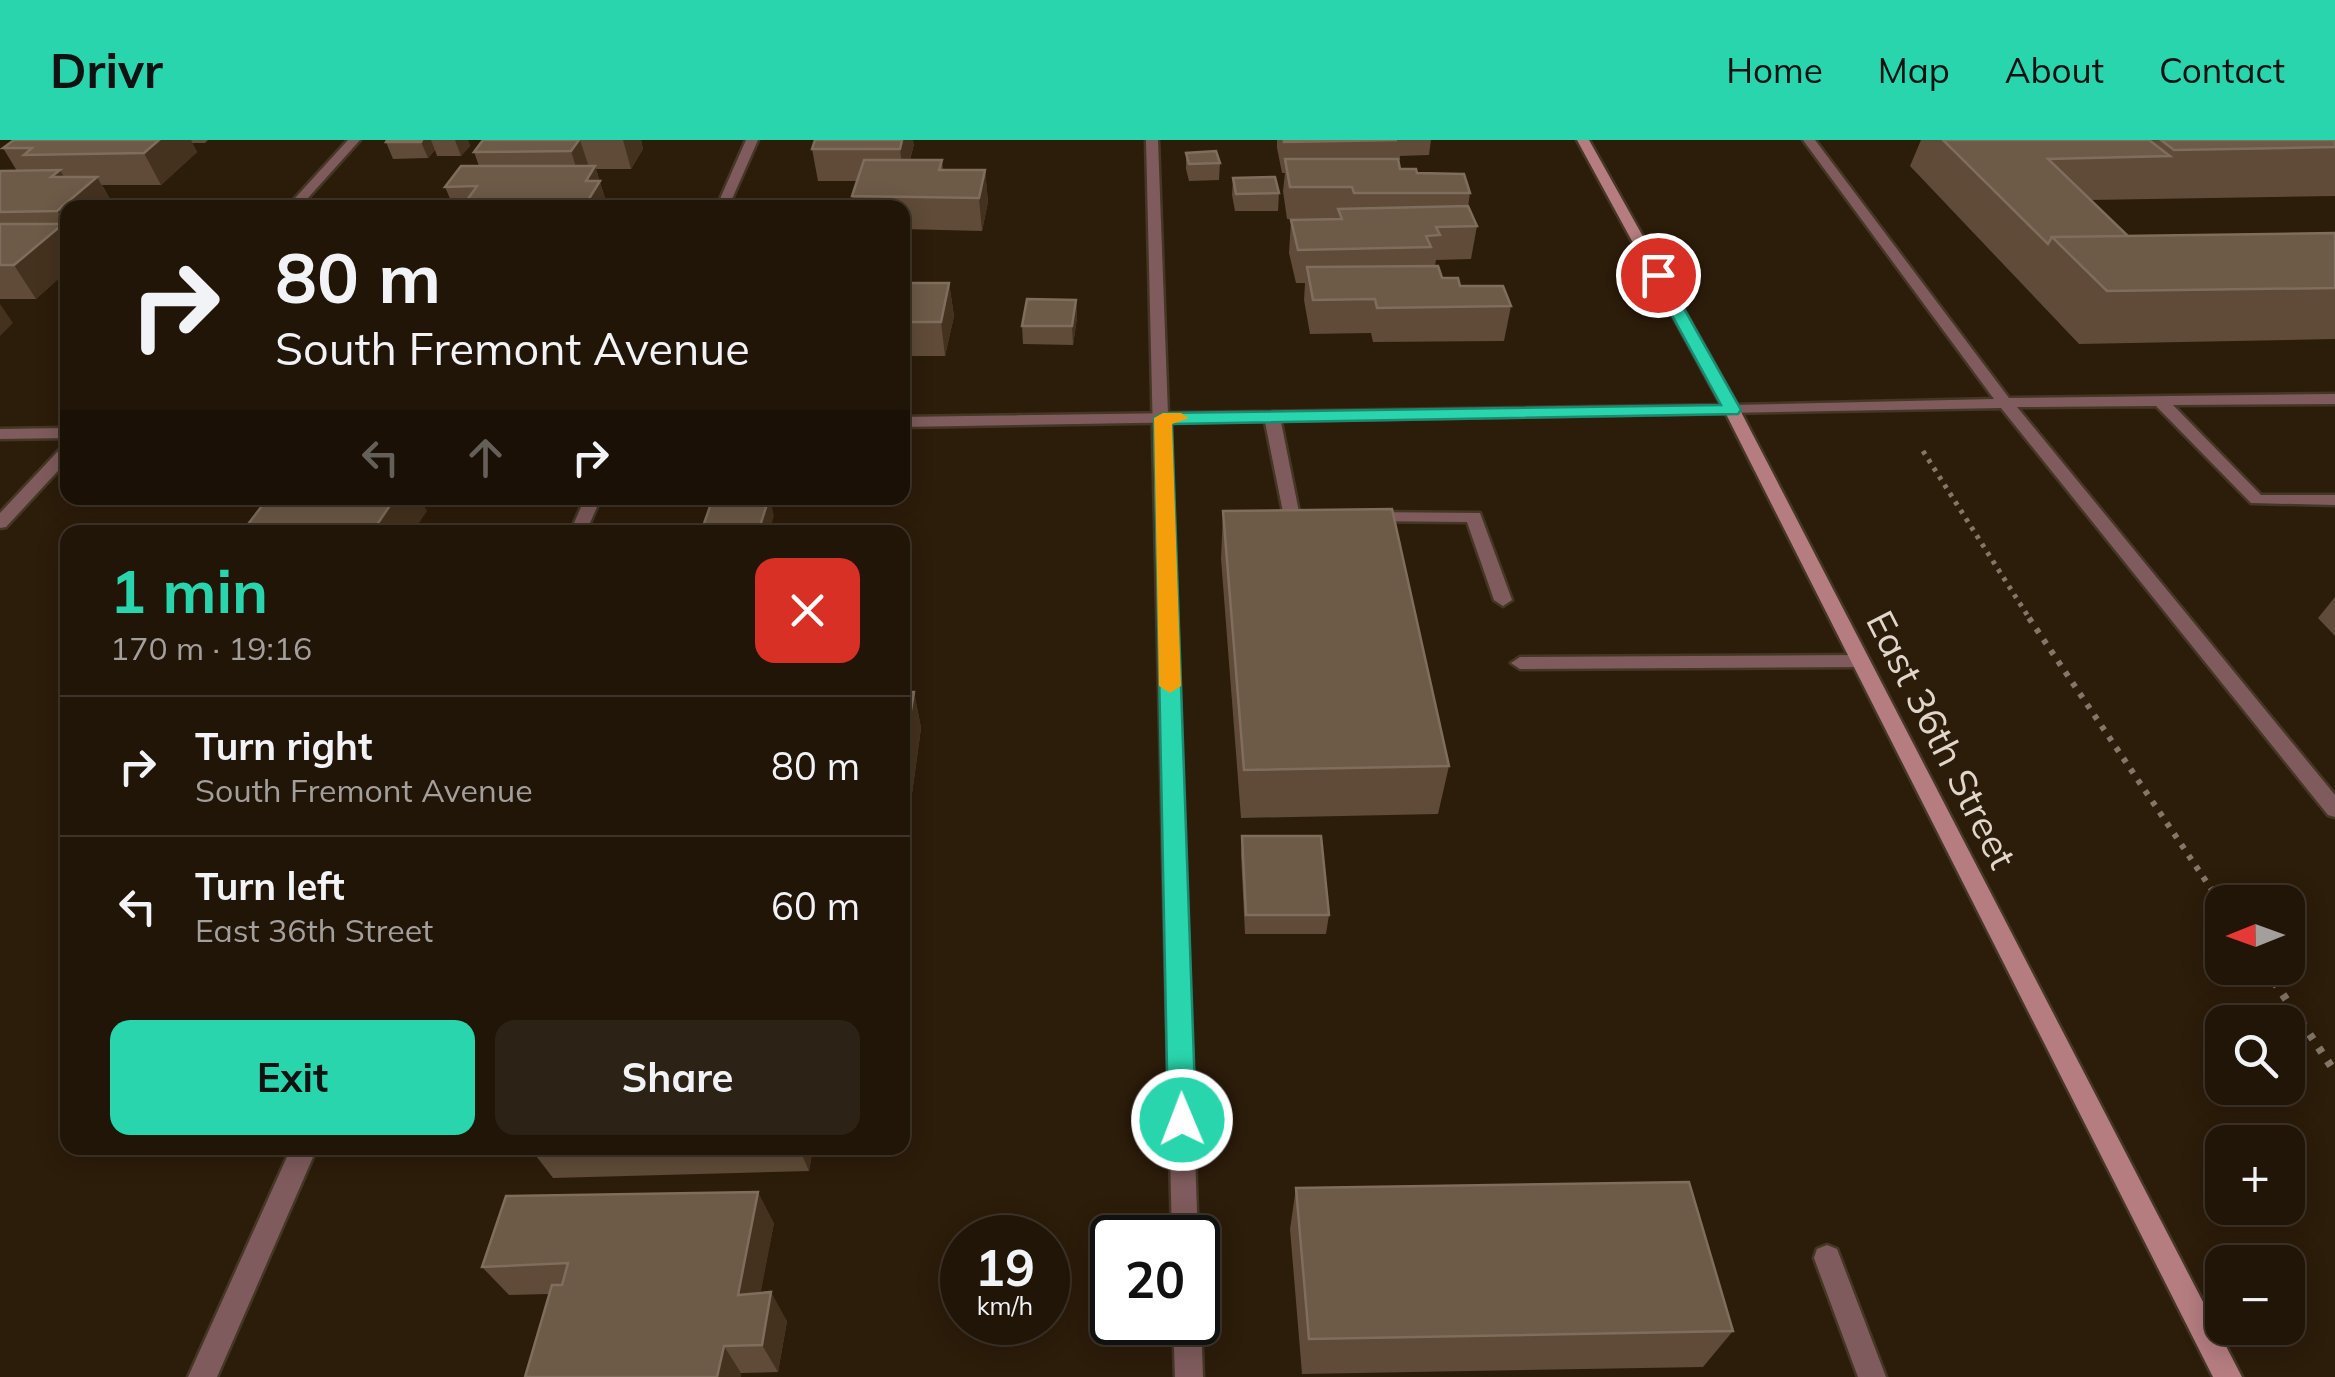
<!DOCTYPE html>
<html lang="en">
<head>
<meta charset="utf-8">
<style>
	body { margin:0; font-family:Mulish,sans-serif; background:#2d2216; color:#f1f3f6; height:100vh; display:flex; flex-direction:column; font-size:38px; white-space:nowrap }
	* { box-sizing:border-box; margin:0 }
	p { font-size:32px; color:#a29f9c }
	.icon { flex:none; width:55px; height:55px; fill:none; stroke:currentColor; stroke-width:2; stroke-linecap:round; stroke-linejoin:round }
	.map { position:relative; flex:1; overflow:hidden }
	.sheet { position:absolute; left:60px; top:385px; width:850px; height:630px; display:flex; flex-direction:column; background:#211508; border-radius:20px; box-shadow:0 5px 25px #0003,0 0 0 2px #3e3429 }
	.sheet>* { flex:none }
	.hud { position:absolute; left:60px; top:60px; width:850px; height:305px; border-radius:20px; box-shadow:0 5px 25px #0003,0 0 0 2px #3e3429; background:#211508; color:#f1f3f6; overflow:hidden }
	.needle { width:65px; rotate:269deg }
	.fabs { position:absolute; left:2205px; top:745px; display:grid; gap:20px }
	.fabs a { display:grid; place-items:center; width:100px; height:100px; border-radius:20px; background:#211508; box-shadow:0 5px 25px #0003,0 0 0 2px #3e3429; font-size:50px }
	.speed { position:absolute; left:940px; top:1075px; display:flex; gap:20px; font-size:50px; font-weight:700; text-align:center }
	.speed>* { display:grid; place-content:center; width:130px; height:130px; border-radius:50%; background:#211508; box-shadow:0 5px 25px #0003,0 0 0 2px #3e3429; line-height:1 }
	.speed small { font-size:25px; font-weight:400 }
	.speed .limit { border:5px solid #111; border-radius:15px; background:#fff; color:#111 }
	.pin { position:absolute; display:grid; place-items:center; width:85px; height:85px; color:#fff; margin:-42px; border:5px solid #fff; border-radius:50%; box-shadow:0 2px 10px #0007 }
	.me { position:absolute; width:110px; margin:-55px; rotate:359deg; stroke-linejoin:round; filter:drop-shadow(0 0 8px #0008) }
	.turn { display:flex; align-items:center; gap:35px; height:210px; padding:0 50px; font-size:45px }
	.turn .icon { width:130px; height:130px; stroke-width:2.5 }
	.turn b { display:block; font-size:70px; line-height:85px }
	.lanes { display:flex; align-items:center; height:95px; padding:0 50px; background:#0003; justify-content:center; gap:50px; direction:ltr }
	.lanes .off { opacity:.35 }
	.round { display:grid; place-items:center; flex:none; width:105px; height:105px; border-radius:20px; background:#2d2216 }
	.overview { display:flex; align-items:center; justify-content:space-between; height:170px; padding:0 50px }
	h1 { font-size:60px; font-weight:700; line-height:75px; color:#29d5ac }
	.button { display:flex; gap:20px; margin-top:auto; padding:20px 50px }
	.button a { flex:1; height:115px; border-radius:20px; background:#29d5ac; color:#111; font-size:40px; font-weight:700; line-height:115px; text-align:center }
	.button a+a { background:#2d2216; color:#f1f3f6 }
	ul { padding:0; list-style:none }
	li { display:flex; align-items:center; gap:30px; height:140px; padding:0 50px; border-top:2px solid #3e3429 }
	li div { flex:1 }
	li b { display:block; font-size:38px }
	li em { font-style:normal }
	header { display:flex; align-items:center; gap:60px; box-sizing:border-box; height:140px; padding:0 50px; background:#29d5ac; color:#111 }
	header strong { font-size:48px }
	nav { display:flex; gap:55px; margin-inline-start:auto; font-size:35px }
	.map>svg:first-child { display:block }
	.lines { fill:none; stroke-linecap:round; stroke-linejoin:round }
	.service-casing { stroke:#453625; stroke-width:5 }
	.minor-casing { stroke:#453625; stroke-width:5 }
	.secondary-casing { stroke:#453625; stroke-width:5 }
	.path-far2 { stroke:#847668; stroke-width:5; stroke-dasharray:4 6; stroke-linecap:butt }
	.path-far1 { stroke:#847668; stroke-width:6; stroke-dasharray:5 8; stroke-linecap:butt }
	.path { stroke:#847668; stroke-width:8; stroke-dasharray:6 10; stroke-linecap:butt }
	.service { fill:#7f5b5d; fill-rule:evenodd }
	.minor { fill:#7f5b5d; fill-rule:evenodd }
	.secondary { fill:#b57d80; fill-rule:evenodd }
	.wall { fill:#5f4b37 }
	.shaded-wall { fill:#45321e }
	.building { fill:#6d5a47; stroke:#7f6e5c; stroke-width:2.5 }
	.route { fill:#29d5ac; stroke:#1b8a70; stroke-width:2.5 }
	.slow { fill:#f59e0b }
	.labels { text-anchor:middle; stroke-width:8; stroke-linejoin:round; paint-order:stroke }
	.street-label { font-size:38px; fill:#e1d6cb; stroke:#2c1c0a }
</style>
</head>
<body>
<header>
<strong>Drivr</strong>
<nav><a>Home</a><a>Map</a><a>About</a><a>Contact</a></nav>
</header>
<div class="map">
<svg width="2335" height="1237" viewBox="0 0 2335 1237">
	<rect width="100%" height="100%" fill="#2c1c0a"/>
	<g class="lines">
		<defs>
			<path id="service" d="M348,0h12l-61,68h-13z
				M1146,0h12l40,1098v2l-26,-2z
				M1803,0h12l194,258 326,-4v10l-162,1 88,90h74v10l-84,-2 -95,-97 -139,1 318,388v22l-7,-2 -327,-407 -274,5 -3,-3 8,-5 262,-6z
				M1272,272l8,5 19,95 20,1v8l-27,1 -8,-5 -20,-100z
				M68,305v15l-62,67 -6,1v-15l62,-66z
				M1367,372l113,1 32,87 -9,6 -9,-6 -27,-78 -106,-1 -2,-4z
				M1861,515l9,6 -9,6 -341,2 -9,-6 9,-6z
				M1827,1105l10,4 49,128h-28l-44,-119 3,-9z
				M1198,1174l3,8 2,55h-28l-2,-55h25z"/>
			<path id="minor" d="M746,0h12l-30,68h-12z
				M1732,265l8,5 -3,3 -835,14v-10z
				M68,288v10l-68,1v-10z
				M585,358h16l-15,34h-16z
				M291,1008h26l-100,229h-29z"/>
			<path id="secondary" d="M1577,0h12l151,270 502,967h-29l-489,-967z"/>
		</defs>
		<!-- service casing -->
		<use href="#service" class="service-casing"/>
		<!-- minor casing -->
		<use href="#minor" class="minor-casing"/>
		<!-- secondary casing -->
		<use href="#secondary" class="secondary-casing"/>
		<!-- path-far2 -->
		<path class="path-far2" d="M1923,311l108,170"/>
		<!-- path-far1 -->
		<path class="path-far1" d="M2029,478l193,287"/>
		<!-- path -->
		<path class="path" d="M2265,828l70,104"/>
		<!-- service -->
		<use href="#service" class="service"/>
		<!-- minor -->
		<use href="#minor" class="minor"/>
		<!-- secondary -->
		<use href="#secondary" class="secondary"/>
	</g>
	<!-- wall -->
	<path class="wall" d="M14,0h194l-3,3h-13l5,9 -36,33h-59l13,23h-47v62l-32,29h-36v-128h17l-14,-23z
		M387,0h81l2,6 -9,10h-24l-2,-6 -7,8 -35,1 -7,-17z
		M483,0h158l2,9 -12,20h-35l12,39h-154l-9,-21 34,-21 -5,-14z
		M1277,0h154l-2,15 -29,1v4h-2l2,9 17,4 53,20 -2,14 9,19 -6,33 -35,1 -1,6 7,12 69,28 -7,35 -131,1 -2,-9 -61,1 -6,-34 1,-17h-9l-7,-30 2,-33 34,-1h-38l-4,-28 2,-18h-3l-5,-25z
		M1921,0h414v56l-245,4 38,36 207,-3v106l-256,5 -169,-178z
		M914,4l-4,16h32l1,10h42l3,32 -6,29 -80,-2v-21h-48l-2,-12 5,-15h-39l-6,-32z
		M1186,13l34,10 -1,17 -30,1 -3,-12z
		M1233,38l46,15 -1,18h-43l-3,-16z
		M902,143h47l5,33 -9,40h-43z
		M1076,160l1,18 -4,27 -50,-1 -1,-18z
		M1223,371l226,255 -11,48 -197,4 -20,-259z
		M2335,457v39l-17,-18z
		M902,552h12l7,36 -10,73h-9z
		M1242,696l87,79 -3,19h-81l-4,-79z
		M530,1008h283l-4,23 -256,7z
		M1296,1048l437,143 -30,36 -401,7 -12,-145z
		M774,1083l-14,70 27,28 -9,51 -37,1v4h-216l24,-83 -40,1 -27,-28z"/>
	<!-- shaded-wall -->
	<path class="shaded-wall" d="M159,0h32l6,12 -36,33 -17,-32z
		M422,0h9l4,10 -7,8 -7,-16z
		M455,0h13l2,6 -9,10z
		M579,0h1l10,30 -9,13 -10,-32z
		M623,0h18l2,9 -12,20z
		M902,0h11l1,4 -10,36 -4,-31z
		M595,26l13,42h-19l-2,-6 -1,-21z
		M60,30l15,25 22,-18 18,31h-47v20l-11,-17 -6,-34z
		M985,30l3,32 -6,29 -3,-33z
		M63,84l5,7v39l-32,29 -22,-34z
		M949,143l5,33 -9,40 -4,-34z
		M1076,160l1,18 -4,27 -1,-19z
		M0,164l13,19 -13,13z
		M395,358h25l7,13 -14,21h-41z
		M770,358l4,18 -5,16h-11z
		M914,552l7,36 -10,73 -7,-37z
		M799,1008h14l-4,23z
		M758,1052l16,31 -19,100 -17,-28z
		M771,1152l16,29 -9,51 -16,-27z
		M724,1206l17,27v4h-24z"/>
	<!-- building -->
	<path class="building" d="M14,0h145l-15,13 -120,2 8,-7h-29z
		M387,0h35l-1,2h-35z
		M483,0h96l-8,11 -97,1z
		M815,0h87l-2,9h-88z
		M1284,0h113l-113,2z
		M1943,0h206l21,16 -122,3 80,77 -76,1 -4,7z
		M2161,0h174v7l-161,3z
		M1216,11l4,12 -31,1 -3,-11z
		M1285,19h113l2,10h16l1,4 47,1 6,19h-116l-2,-6h-62z
		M864,20h78l-3,10h46l-6,28 -127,-2z
		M461,26h134l-9,15h14l-13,21 -122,1 12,-17 -32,1z
		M60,30l-9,7h46l-40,34 -57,1v-41z
		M1275,37l4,16 -43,1 -3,-16z
		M1468,66l9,20 -41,1 4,8 -14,1 5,11 -133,3 -7,-30 51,-1 -4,-10z
		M0,84h63l-49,41h-14z
		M2335,93v55l-228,3 -55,-54z
		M1438,126l4,12h16l2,8h43l8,20 -134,2 -2,-9 -62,1 -6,-33z
		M902,143h47l-8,39h-39z
		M1027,159l49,1 -4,26h-50z
		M268,358h127l-23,34h-130z
		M713,358h56l-11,34h-57z
		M1392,369l57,257 -205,4 -21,-259z
		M902,552h12l-12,73z
		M1242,696h79l8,79h-83z
		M1689,1042l44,149 -424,8 -13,-151z
		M758,1052l-20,103 33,-3 -9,53 -38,1 -7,31h-192l27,-92h10l6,-22 -86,4 24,-71z"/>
	<!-- route -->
	<path class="route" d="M1658,131l7,4 76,135 -3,4 -566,10 24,696 -4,10 -10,4 -10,-4 -4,-10 -14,-702 9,-5 558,-8 -71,-130z"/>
	<!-- slow -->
	<path class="slow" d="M1163,273h18l8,5 -17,6 9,262 -11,7 -11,-7 -5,-268z"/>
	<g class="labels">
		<!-- street labels -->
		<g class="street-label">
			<text transform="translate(1941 600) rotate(63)" y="13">East 36th Street</text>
		</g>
	</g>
</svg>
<div class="fabs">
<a><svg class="needle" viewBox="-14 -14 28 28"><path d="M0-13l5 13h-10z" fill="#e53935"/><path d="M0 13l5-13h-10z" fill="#a29f9c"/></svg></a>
<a><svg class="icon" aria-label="search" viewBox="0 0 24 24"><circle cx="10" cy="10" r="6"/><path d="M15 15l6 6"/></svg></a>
<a>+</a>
<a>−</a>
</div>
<div class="speed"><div>19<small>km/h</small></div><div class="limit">20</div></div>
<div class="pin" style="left:1658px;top:135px;background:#d93025"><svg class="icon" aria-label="arrive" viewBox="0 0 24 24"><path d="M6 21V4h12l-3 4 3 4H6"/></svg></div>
<svg class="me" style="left:1182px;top:980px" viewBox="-20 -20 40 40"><circle r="17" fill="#29d5ac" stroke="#fff" stroke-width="3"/><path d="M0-11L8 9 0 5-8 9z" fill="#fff"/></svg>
<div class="hud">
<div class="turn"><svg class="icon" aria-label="right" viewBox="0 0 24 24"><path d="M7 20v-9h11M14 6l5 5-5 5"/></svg><div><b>80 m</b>South Fremont Avenue</div></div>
<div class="lanes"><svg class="icon off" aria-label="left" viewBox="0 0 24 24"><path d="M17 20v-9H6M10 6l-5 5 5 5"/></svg><svg class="icon off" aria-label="ahead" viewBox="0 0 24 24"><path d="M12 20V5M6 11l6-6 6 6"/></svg><svg class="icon" aria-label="right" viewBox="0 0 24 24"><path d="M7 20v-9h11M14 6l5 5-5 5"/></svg></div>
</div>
<section class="sheet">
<div class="overview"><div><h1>1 min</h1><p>170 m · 19:16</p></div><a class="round" style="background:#d93025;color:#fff"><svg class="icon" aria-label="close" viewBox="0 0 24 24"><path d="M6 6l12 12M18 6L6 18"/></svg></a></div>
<ul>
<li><svg class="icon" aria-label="right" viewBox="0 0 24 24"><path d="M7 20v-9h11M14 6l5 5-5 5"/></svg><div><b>Turn right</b><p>South Fremont Avenue</p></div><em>80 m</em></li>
<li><svg class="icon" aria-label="left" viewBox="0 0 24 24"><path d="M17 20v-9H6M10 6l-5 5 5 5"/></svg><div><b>Turn left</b><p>East 36th Street</p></div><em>60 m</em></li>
</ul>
<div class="button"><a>Exit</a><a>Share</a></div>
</section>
</div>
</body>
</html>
